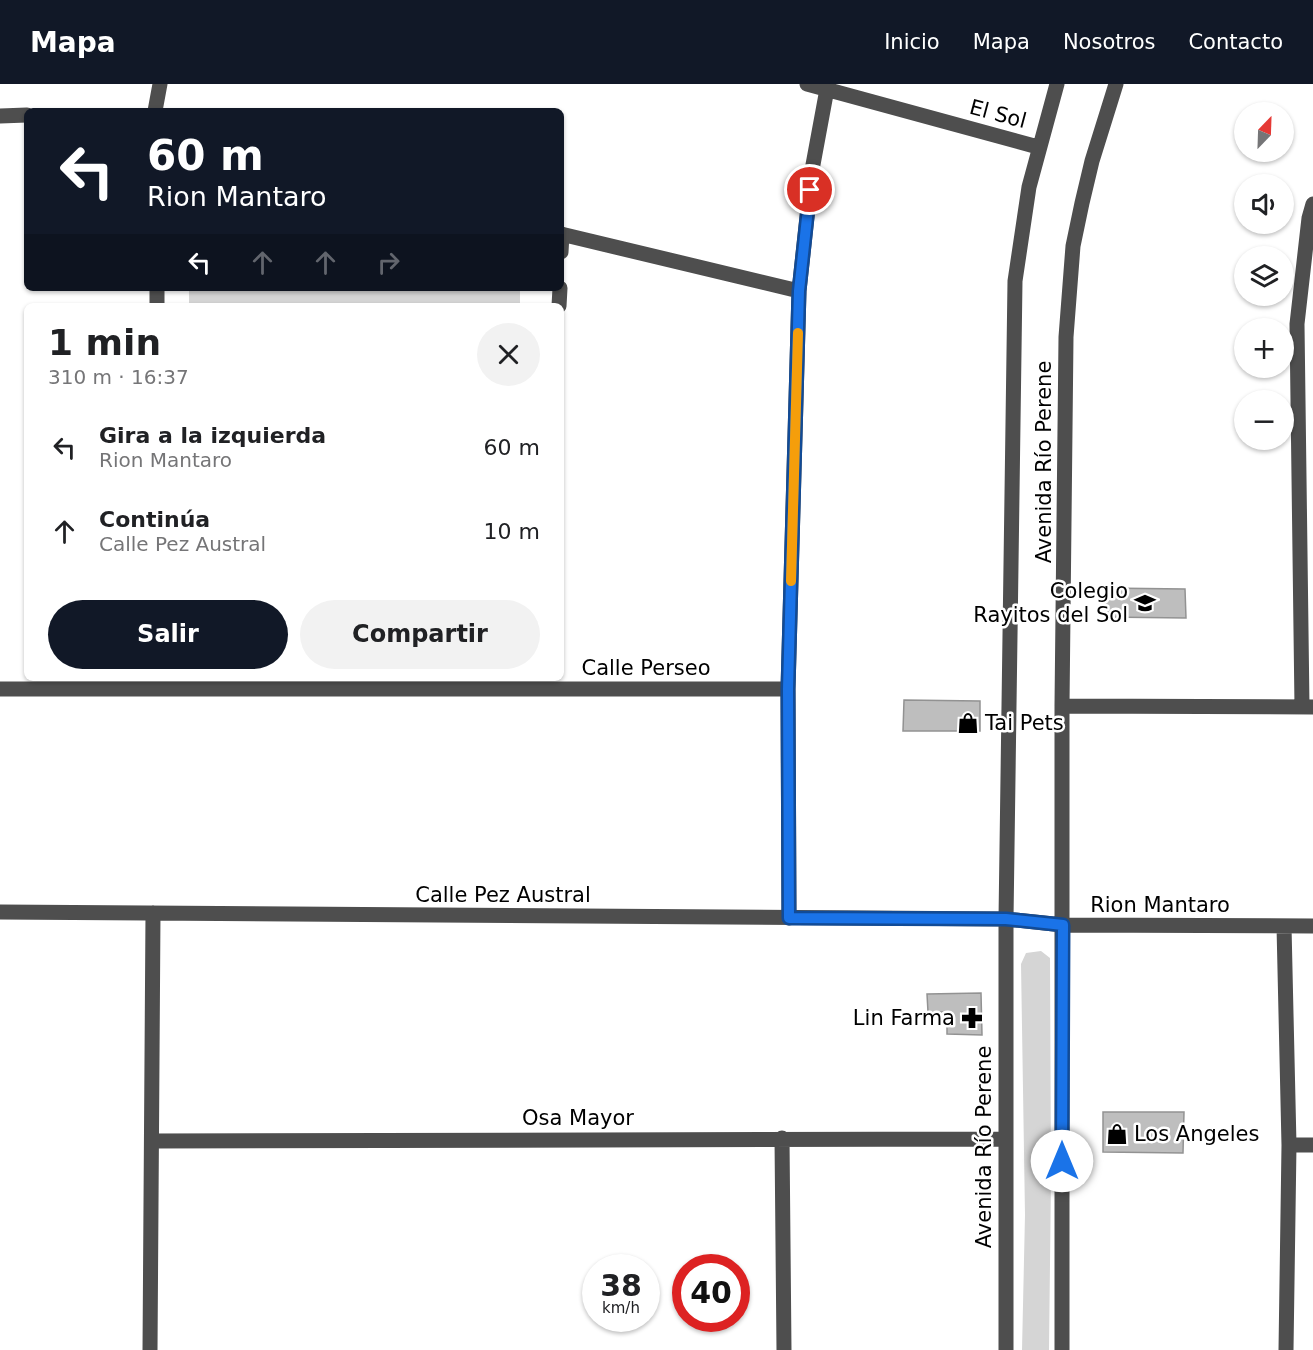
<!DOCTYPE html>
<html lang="es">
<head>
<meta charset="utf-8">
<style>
	body { margin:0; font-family:"DejaVu Sans",sans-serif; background:#f2f2f2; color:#202124; height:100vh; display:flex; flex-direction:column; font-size:22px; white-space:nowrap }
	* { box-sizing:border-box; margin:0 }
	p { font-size:20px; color:#757577 }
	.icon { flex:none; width:33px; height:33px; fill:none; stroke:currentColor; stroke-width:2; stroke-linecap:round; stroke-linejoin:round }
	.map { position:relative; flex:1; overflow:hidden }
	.sheet { position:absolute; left:24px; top:219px; width:540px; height:378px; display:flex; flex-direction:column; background:#fff; border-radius:9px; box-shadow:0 2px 4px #0004 }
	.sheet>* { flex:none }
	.guide { position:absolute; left:24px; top:24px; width:540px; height:183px; border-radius:9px; box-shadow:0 2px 4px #0004; background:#111827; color:#fff; overflow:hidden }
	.needle { width:39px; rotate:23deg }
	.controls { position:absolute; left:1234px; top:18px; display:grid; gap:12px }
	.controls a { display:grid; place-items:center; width:60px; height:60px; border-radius:50%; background:#fff; box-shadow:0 2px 4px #0004; font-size:30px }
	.speed { position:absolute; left:582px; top:1170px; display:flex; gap:12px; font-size:30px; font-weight:700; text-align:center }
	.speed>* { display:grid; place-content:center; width:78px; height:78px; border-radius:50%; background:#fff; box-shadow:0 2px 4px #0004; line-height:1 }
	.speed small { font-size:15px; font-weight:400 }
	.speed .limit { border:9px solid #d22; background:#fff; color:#111 }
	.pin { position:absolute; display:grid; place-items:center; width:51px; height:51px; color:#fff; margin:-26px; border:3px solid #fff; border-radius:50%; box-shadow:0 2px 6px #0007 }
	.me { position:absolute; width:66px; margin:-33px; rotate:0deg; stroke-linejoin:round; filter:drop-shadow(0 0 4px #0008) }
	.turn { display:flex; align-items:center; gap:21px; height:126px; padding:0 24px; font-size:27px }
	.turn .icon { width:78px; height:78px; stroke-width:2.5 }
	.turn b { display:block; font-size:42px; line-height:51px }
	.lanes { display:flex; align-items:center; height:57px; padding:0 24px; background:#0003; justify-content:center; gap:30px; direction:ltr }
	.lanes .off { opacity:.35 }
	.round { display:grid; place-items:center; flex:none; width:63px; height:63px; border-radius:32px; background:#f2f2f2 }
	.overview { display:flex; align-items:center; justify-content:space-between; height:102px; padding:0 24px }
	h1 { font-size:36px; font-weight:800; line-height:45px }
	.primary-button { display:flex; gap:12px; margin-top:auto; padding:12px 24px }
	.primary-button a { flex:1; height:69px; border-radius:36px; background:#111827; color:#fff; font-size:24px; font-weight:800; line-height:69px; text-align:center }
	.primary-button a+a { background:#f2f2f2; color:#202124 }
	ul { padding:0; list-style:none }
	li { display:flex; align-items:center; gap:18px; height:84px; padding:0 24px }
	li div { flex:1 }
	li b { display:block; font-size:22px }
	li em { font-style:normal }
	header { display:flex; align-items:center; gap:36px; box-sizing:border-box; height:84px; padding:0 30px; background:#111827; color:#fff }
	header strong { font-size:28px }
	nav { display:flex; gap:33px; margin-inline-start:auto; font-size:21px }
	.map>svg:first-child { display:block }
	.green { fill:#d5d5d5 }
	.building { fill:#bebebe; stroke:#929292; stroke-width:1.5 }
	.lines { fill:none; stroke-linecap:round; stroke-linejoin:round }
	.minor { stroke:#4e4e4e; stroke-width:15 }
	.route-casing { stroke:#114b97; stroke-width:15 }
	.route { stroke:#1a73e8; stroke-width:10 }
	.slow { stroke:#f59e0b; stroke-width:10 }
	.labels { text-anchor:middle; stroke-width:5; stroke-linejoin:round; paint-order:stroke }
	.street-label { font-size:21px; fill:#000; stroke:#fff }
	.poi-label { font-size:21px; fill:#000; stroke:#fff; text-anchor:end }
</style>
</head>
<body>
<header>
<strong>Mapa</strong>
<nav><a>Inicio</a><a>Mapa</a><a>Nosotros</a><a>Contacto</a></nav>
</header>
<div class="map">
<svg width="1313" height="1266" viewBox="0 0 1313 1266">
	<rect width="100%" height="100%" fill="#fff"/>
	<!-- green -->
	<path class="green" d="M189,204h331v18h-331z
		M1041,867l9,7 1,220 -2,172h-27l3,-135 -4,-251 5,-11z"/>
	<!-- building -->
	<path class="building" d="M1105,504l80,1 1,29 -81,-1z
		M904,616l76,1v30h-77z
		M981,909l1,42 -35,-1v-22h-19l-1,-18z
		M1103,1028h81l-1,41 -80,-1z"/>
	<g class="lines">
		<!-- minor -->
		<path class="minor" d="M807,0l231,63
			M155,27l5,-27
			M0,32l27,-1
			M561,150l238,57
			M561,168l1,-18
			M157,222v-18
			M559,222l1,-18
			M0,605h788
			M1062,622l251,1
			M1302,623l-5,-383 12,-106 4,-14
			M0,828l1006,7 57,6 250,1
			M789,834l-1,-229 11,-398 13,-121 15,-81
			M1284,842l5,219 -3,205
			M782,1054l2,212
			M152,1057l853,-2
			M1289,1061h24
			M150,1266l3,-437
			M1006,1266v-431l9,-638 14,-94 28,-103
			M1062,1266v-644l4,-369 7,-91 9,-43 10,-42 24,-77"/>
	</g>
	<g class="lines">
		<defs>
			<path id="route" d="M810,106l-11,101 -11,398 1,229 217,1 57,6 -1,236"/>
		</defs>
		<!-- route casing -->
		<use href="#route" class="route-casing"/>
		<!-- route -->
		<use href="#route" class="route"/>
		<!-- slow -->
		<path class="slow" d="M791,497l7,-248"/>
	</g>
	<!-- icons -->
	<defs>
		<symbol id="school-bare" viewBox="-9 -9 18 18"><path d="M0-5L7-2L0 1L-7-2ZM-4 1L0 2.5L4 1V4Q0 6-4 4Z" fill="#000" stroke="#fff" stroke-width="2.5" paint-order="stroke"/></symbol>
		<symbol id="shop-bare" viewBox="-9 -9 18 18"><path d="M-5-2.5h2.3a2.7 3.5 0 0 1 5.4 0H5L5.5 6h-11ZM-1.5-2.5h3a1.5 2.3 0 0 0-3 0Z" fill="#000" stroke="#fff" stroke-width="2.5" paint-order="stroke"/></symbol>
		<symbol id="pharmacy-bare" viewBox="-9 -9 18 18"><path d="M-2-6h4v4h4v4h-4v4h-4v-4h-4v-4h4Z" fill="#000" stroke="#fff" stroke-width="2.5" paint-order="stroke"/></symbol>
	</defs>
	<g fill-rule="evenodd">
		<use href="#school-bare" x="1130" y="504" width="30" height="30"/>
		<use href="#shop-bare" x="953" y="624" width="30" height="30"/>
		<use href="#pharmacy-bare" x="957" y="919" width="30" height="30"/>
		<use href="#shop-bare" x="1102" y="1035" width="30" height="30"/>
	</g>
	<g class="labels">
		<!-- street labels -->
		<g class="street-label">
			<text transform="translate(998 30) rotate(15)" y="7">El Sol</text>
			<text transform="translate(1044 378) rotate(-90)" y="7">Avenida Río Perene</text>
			<text x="646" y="591">Calle Perseo</text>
			<text x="503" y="818">Calle Pez Austral</text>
			<text x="1160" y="828">Rion Mantaro</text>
			<text x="578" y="1041">Osa Mayor</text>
			<text transform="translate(984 1063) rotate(-90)" y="7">Avenida Río Perene</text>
		</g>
		<!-- poi labels -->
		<g class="poi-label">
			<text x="1128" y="514">Colegio<tspan x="1128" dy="24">Rayitos del Sol</tspan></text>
			<text x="985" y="646" text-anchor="start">Tai Pets</text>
			<text x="955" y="941">Lin Farma</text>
			<text x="1134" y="1057" text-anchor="start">Los Angeles</text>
		</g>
	</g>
</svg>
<div class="controls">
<a><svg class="needle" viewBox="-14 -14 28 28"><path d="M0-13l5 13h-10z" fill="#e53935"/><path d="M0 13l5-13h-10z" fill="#757577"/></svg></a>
<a><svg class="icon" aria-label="sound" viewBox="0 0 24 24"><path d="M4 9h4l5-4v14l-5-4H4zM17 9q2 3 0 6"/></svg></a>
<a><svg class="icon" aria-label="layers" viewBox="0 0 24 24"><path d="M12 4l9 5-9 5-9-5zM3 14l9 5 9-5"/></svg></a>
<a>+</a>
<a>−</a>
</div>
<div class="speed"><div>38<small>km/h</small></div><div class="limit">40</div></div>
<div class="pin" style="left:810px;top:106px;background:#d93025"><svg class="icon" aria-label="arrive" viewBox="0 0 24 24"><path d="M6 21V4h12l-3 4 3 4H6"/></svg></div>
<svg class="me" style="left:1062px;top:1077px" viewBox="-20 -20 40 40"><circle r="19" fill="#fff"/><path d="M0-13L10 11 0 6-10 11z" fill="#1a73e8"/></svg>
<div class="guide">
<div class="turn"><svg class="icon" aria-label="left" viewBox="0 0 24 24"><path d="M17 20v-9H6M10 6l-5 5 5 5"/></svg><div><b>60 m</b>Rion Mantaro</div></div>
<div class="lanes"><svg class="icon" aria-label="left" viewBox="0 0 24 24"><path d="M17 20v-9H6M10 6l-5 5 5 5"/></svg><svg class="icon off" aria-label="ahead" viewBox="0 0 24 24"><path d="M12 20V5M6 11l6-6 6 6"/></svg><svg class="icon off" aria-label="ahead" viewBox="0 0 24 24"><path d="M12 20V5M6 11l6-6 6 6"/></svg><svg class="icon off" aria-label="right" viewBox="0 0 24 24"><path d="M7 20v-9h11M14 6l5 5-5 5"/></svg></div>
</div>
<section class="sheet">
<div class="overview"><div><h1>1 min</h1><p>310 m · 16:37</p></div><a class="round"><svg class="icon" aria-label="close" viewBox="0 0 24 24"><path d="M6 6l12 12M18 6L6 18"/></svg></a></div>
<ul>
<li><svg class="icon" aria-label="left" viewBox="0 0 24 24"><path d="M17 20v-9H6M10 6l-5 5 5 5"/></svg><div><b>Gira a la izquierda</b><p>Rion Mantaro</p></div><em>60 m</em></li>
<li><svg class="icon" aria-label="ahead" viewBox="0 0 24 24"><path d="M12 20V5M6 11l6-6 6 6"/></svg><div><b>Continúa</b><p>Calle Pez Austral</p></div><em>10 m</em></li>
</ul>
<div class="primary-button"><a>Salir</a><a>Compartir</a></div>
</section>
</div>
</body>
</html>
